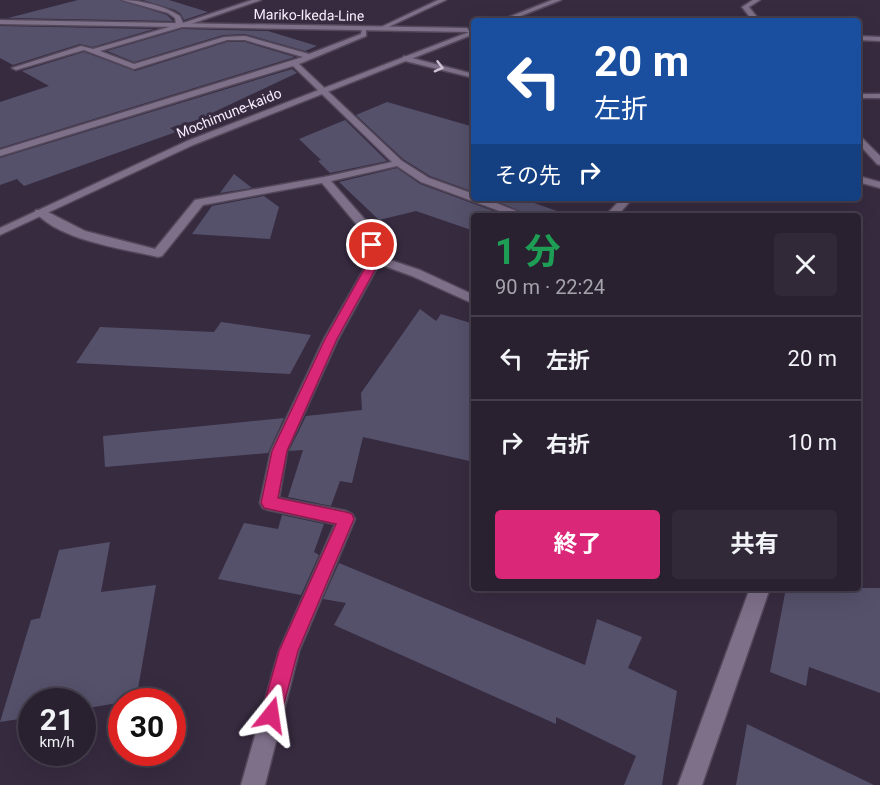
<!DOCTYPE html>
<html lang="ja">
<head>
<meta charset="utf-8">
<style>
	body { margin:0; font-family:Roboto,"Noto Sans JP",sans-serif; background:#312838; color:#f1f3f6; height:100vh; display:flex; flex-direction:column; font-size:22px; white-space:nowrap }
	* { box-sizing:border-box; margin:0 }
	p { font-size:20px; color:#a5a3ab }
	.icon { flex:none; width:33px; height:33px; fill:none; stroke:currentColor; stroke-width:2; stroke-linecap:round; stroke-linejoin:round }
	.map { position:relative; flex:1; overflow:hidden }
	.panel { position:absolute; left:471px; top:213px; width:390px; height:378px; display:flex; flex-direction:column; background:#292030; border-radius:6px; box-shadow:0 6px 24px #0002,0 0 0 2px #453e4c }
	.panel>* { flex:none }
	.guide { position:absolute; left:471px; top:18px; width:390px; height:183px; border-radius:6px; box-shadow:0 6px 24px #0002,0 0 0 2px #453e4c; background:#1a4fa0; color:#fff; overflow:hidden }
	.speed { position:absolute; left:18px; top:688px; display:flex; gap:12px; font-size:30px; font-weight:700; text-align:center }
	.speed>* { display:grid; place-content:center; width:78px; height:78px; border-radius:50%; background:#292030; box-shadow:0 6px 24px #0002,0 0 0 2px #453e4c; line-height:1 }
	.speed small { font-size:15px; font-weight:400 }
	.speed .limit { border:9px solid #d22; background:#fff; color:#111 }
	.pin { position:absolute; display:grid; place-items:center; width:51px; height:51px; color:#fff; margin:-26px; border:3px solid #fff; border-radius:50%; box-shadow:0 2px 6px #0007 }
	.me { position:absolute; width:66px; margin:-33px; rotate:15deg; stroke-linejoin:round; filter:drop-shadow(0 0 4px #0008) }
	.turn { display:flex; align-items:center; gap:21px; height:126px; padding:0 24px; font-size:27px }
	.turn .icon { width:78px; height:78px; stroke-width:2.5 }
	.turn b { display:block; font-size:42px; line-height:51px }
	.then { display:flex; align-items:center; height:57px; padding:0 24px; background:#0003; gap:12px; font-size:22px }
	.round { display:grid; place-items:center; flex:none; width:63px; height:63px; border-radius:6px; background:#312838 }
	.overview { display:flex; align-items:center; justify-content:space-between; height:102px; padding:0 24px }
	h1 { font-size:36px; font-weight:700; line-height:45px; color:#1e9e55 }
	.button { display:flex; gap:12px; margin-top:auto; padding:12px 24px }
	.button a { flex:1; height:69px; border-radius:6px; background:#db2777; color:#fff; font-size:24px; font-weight:700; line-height:69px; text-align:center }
	.button a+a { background:#312838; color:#f1f3f6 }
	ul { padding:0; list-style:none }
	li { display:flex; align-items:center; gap:18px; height:84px; padding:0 24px; border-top:2px solid #453e4c }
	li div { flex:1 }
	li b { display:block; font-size:22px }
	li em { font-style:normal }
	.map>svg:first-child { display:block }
	.building { fill:#55516b }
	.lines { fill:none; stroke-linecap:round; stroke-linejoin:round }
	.minor-casing { stroke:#53485a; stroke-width:3 }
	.tertiary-casing { stroke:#53485a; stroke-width:3 }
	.minor { fill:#7f708a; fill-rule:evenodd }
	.tertiary { fill:#7f708a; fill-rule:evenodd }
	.oneway { stroke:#ccc2d4 }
	.route { fill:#db2777; stroke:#8e194d; stroke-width:1.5 }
	.labels { text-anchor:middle; stroke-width:6; stroke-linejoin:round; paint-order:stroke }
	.far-street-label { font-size:14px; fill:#f6eefc; stroke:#372b40 }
</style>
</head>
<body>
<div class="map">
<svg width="880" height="785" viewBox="0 0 880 785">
	<rect width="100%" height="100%" fill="#372b40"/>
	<!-- building -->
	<path class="building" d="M78,0h42l47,15 6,6 -165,-3z
		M143,0h26l39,12 -24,8 -3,-6 -6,-4z
		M0,26l154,3 -61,18 -13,-3 -67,21 -13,-7z
		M182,29l86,2 49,15 -12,5 -60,-17 -22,1 -89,27 -27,-11z
		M227,42h18l50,15 -295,91v-46l49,-16 -27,-15 62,-19 51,19z
		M292,69l5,4 -100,47 -27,8 6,4 -152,54 -7,-7 -17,6v-27z
		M387,102l87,25v65l-44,-16 -27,-17 -47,-44z
		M345,120l42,41 -57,12 -12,-12 3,-1 -22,-21z
		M397,168l23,16 87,32h-33v15l-58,-20 -37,9 -40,-38z
		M234,174l18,14 -32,5z
		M264,196l15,11 -9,32 -78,-5 20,-28z
		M490,198h30l37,13 -1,5h-25z
		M420,309l16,12 5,-7 33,10v138l-111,-25 -11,46 -12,-2 -9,25 -43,-9 15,-47 -14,1 17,-35 56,-6 -1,-17z
		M221,322l90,13 -21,39 -214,-11 24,-36 114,5z
		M284,418l-16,35 -163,14 -2,-31z
		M282,515l42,9 -10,28 5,3 -18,40 -83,-16 26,-56 34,6z
		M110,542l-9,50 55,-7 -20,115 -54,9v-7h-50v15l-32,5 31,-102 9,-2 19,-68z
		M339,563l246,102 12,-46 45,18 -14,31 49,23 -15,94h-38l12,-29 -80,-39v7l-222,-99 12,-22 -23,-4z
		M786,588h94v105l-71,-26 -3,19 -36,-14z
		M747,724l127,61h-138z"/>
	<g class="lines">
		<defs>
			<path id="minor" d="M122,0c18,0 43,6 58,16l3,7 69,-23h9l-79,27 -82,24 34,13 90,-27 21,-1 64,18 52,-20 1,-5h4v7l-67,28 103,97 27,17 45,16v4h10l45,18h-16l-92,-34 -24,-16 -66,15 44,50 6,26 39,13 54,25v9l-62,-28 -33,-12 -41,75 -51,112 -8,47 67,13 6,3 3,5 -56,132 -34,134h-24l38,-134 56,-127 -66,-14 -6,-2 -3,-5 11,-52 53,-112 46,-80 -7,-27 -41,-49 -119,22 -41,51 -4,1c-37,-9 -97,-16 -123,-45l1,-2h8l41,21 70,18 40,-49 129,-23 68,-15 -99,-96 -293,90v-6l303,-93 -58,-17h-18l-93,29 -50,-19 -68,20 -4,-2 69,-22 12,3 83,-24 -1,-7 -7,-5z
				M438,0h8l-62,29 -5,-1z
				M404,56l70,18v4l-73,-18z
				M858,94h22v4h-22z
				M858,134l22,22v9l-3,-1 -19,-21z
				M858,176l22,6v6l-22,-6z
				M622,198h11l-16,18h-12z
				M750,588h20l-68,197h-24z"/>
			<path id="tertiary" d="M552,0h9l-53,21h-9z
				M753,0h7l-11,7 11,14h-7l-11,-14z
				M0,20l467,8 2,3 5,-1v4l-281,111 -193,90v-7l187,-87 282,-109 -469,-8z
				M858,36l22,1v4l-22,-1z"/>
		</defs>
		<!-- minor casing -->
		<use href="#minor" class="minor-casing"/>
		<!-- tertiary casing -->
		<use href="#tertiary" class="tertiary-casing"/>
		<!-- minor -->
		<use href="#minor" class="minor"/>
		<!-- tertiary -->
		<use href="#tertiary" class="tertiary"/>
	</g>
	<!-- one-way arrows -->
	<defs><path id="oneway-chevron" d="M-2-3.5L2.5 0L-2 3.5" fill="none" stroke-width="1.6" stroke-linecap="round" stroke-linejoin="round" transform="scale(1.5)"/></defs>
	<use class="oneway" href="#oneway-chevron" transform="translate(439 67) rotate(15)"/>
	<!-- route -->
	<path class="route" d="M372,242l6,3 3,14 -44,80 -50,112 -9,47 68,14 6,2 2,5 -56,132 -17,64 -3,7 -7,3 -7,-3 -3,-7 18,-64 57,-127 -72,-16 -3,-5 11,-52 53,-112 45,-80 -3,-14z"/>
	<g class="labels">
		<!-- far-street labels -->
		<g class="far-street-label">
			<text transform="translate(309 15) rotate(1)" y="5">Mariko-Ikeda-Line</text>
			<text transform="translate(229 113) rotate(-22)" y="5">Mochimune-kaido</text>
		</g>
	</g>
</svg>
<div class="speed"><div>21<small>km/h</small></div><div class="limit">30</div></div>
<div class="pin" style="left:372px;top:245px;background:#d93025"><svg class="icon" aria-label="arrive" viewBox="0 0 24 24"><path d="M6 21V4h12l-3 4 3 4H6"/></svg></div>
<svg class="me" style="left:271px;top:715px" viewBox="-20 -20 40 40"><path d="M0-17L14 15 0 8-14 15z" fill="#db2777" stroke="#fff" stroke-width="4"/></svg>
<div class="guide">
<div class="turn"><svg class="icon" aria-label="left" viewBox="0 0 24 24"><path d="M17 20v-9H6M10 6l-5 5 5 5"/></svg><div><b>20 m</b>左折</div></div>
<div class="then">その先<svg class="icon" aria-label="right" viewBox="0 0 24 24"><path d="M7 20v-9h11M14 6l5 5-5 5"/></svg></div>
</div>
<section class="panel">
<div class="overview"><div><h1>1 分</h1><p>90 m · 22:24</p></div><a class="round"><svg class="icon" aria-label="close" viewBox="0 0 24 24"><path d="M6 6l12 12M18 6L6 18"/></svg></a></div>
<ul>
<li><svg class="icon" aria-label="left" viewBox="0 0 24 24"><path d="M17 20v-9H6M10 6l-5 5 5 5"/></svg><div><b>左折</b></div><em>20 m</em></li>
<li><svg class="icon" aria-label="right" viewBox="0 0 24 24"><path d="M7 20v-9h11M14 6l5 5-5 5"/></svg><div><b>右折</b></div><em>10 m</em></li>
</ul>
<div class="button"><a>終了</a><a>共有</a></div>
</section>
</div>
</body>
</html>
